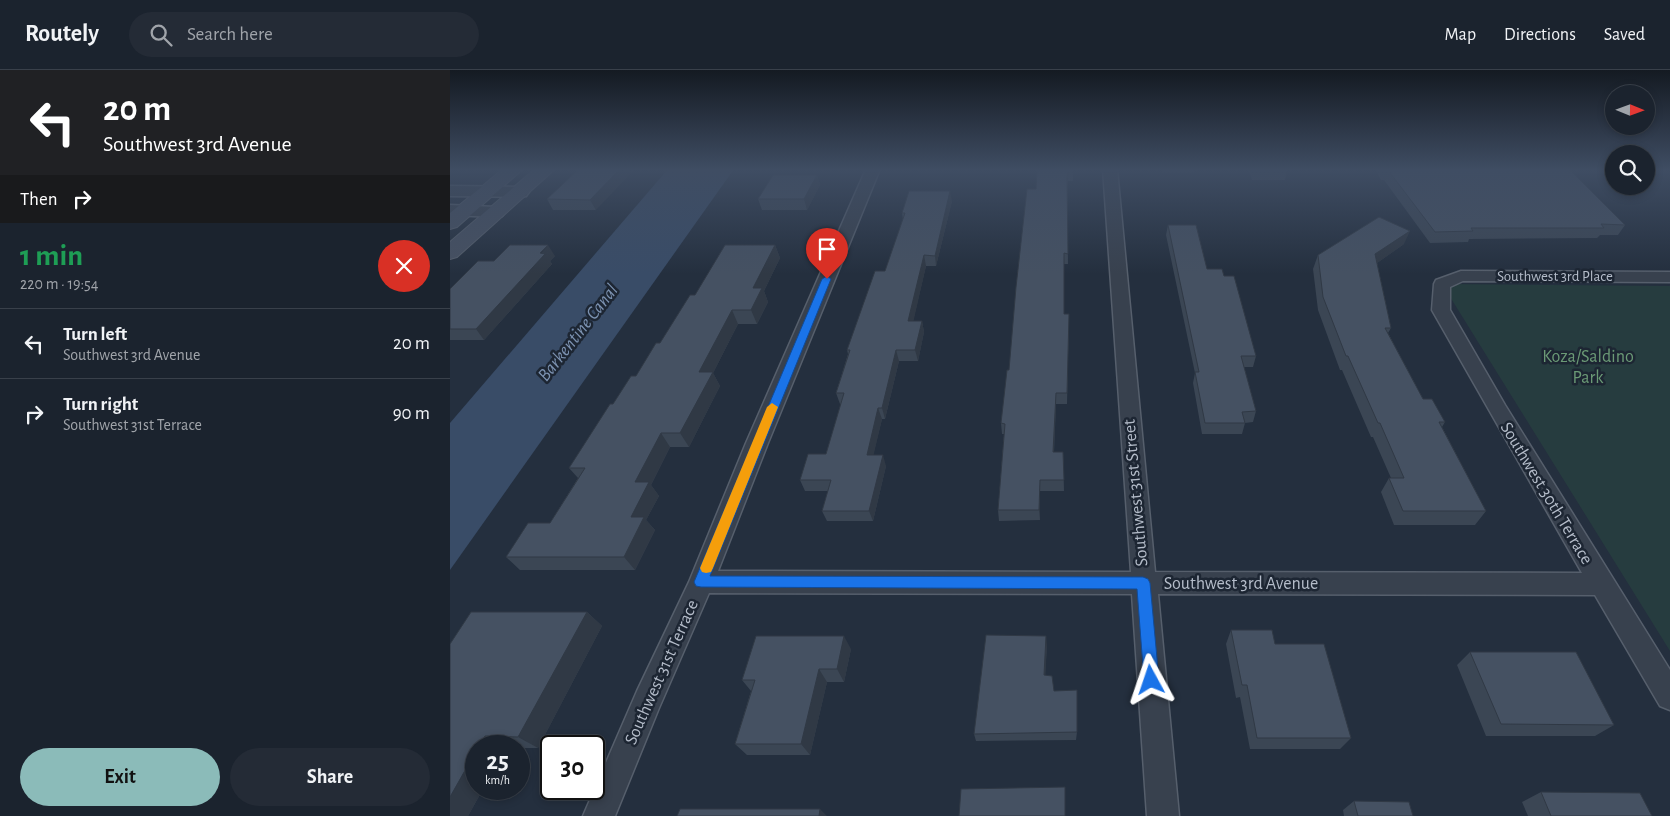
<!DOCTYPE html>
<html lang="en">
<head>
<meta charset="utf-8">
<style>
	body { margin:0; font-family:"Alegreya Sans",sans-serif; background:#242b36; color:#f1f3f6; height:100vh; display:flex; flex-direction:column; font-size:19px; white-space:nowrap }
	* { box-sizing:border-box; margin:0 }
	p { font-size:16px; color:#a0a4aa }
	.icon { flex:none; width:28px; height:28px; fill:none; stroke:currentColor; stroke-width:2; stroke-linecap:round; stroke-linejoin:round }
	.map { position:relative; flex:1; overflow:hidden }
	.panel { display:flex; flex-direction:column; background:#1b232e; width:450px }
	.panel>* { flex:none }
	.banner { background:#202124; color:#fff; overflow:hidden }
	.needle { width:32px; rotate:91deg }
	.controls { position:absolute; left:1155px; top:15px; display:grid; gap:10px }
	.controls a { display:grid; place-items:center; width:50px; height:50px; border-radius:50%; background:#1b232e; box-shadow:0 2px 8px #0003,0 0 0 1px #39404a; font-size:25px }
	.speed { position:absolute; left:15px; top:665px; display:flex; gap:10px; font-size:25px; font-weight:700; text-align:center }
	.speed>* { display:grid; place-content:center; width:65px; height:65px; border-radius:50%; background:#1b232e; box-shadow:0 2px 8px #0003,0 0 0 1px #39404a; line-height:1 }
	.speed small { font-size:12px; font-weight:400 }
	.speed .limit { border:2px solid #111; border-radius:8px; background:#fff; color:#111 }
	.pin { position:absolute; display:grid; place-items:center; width:42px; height:42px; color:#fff; margin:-51px -21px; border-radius:50% 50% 50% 0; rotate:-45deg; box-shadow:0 0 5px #0007 }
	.pin .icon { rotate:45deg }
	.me { position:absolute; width:55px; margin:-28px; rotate:355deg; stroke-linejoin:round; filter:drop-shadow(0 0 4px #0008) }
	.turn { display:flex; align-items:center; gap:18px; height:105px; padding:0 20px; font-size:22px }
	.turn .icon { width:65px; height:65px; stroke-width:2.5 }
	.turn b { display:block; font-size:35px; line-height:42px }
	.then { display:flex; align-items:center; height:48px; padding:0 20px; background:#0003; gap:10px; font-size:19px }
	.round { display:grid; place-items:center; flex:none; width:52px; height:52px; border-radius:26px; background:#242b36 }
	.summary { display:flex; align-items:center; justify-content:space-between; height:85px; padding:0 20px }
	h1 { font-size:30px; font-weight:700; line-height:38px; color:#1e9e55 }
	.primary-button { display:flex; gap:10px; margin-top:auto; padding:10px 20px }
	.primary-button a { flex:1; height:58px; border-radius:30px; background:#8bbbb9; color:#111; font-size:20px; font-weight:700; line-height:58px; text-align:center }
	.primary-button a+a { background:#242b36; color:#f1f3f6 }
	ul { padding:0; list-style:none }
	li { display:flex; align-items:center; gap:15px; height:70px; padding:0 20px; border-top:1px solid #39404a }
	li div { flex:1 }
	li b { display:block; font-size:19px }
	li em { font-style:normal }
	header { display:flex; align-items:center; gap:30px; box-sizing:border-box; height:70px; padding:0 25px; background:#1b232e; border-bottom:1px solid #39404a }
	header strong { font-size:24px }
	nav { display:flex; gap:28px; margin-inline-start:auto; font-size:18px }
	.search { width:350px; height:45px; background:#242b36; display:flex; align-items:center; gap:12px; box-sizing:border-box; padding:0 18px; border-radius:28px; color:#a0a4aa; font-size:19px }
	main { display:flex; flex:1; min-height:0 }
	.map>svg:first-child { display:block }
	.green { fill:#263c3f }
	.water { fill:#394c67 }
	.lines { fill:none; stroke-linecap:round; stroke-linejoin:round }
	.minor-casing { stroke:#565f6c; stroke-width:3 }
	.tertiary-casing { stroke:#565f6c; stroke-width:3 }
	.secondary-casing { stroke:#565f6c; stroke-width:2 }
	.minor { fill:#38414e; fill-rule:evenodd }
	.tertiary { fill:#38414e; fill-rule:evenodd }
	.secondary { fill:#465061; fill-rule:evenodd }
	.wall { fill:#3b4654 }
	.shaded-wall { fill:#303945 }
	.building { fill:#455162; stroke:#303945 }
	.route { fill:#1a73e8; stroke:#114b97 }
	.slow { fill:#f59e0b }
	.labels { text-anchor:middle; stroke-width:5; stroke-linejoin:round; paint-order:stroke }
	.far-street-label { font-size:15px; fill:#b4bcc9; stroke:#1d2633 }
	.park-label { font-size:18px; fill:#6b9a76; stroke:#1d2633 }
	.street-label { font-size:18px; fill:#b4bcc9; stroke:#1d2633 }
	.water-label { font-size:19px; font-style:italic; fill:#7c92b1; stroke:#1d2633 }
</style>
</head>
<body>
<header>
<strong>Routely</strong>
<div class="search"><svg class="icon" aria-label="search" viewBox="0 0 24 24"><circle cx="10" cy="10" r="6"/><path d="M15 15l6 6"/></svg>Search here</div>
<nav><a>Map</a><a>Directions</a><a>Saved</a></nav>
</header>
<main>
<section class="panel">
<div class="banner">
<div class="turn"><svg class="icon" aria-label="left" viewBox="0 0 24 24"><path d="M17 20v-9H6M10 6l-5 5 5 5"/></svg><div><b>20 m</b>Southwest 3rd Avenue</div></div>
<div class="then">Then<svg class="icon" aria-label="right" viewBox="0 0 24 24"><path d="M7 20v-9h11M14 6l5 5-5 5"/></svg></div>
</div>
<div class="summary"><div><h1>1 min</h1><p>220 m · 19:54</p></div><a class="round" style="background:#d93025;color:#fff"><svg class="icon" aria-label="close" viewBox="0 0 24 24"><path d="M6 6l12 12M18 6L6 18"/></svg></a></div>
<ul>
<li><svg class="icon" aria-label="left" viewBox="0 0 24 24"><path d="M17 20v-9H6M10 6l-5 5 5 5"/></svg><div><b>Turn left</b><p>Southwest 3rd Avenue</p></div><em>20 m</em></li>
<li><svg class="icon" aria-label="right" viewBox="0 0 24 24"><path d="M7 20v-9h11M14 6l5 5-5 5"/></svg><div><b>Turn right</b><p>Southwest 31st Terrace</p></div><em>90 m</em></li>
</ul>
<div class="primary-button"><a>Exit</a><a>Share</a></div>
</section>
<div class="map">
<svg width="1220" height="746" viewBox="0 0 1220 746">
	<rect width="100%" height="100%" fill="#242f3e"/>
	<!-- green -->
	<path class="green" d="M992,214l228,2v365z"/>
	<!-- water -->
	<path class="water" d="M218,99h66l-284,401v-147z"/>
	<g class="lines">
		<defs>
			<path id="minor" d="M416,99h14l-112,274 -50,128 413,1 -28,-403h14l38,403 427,1 -150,-263 2,-26 2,-4 25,-9 209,1v10l-207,-1 -13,6v23l55,95 165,265v40l-10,-4 -65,-111 -437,-1 21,222h-32l-15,-222 -423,-1 -50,115 -44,108h-32l54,-125 52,-109 57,-139z"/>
			<path id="tertiary" d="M0,116l70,1 6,1 3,4 -3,4 -6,1 -70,-1z
				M0,135l46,2 6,1 3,4 -3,4 -6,1 -46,-2z"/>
			<path id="secondary" d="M53,99h20l-66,58 -7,2v-16z
				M85,99h20l-98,88 -7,2v-17z"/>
		</defs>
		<!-- minor casing -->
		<use href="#minor" class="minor-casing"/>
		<!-- tertiary casing -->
		<use href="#tertiary" class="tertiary-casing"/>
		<!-- secondary casing -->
		<use href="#secondary" class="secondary-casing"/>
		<!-- minor -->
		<use href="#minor" class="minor"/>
		<!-- tertiary -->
		<use href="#tertiary" class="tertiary"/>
		<!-- secondary -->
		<use href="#secondary" class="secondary"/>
	</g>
	<!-- wall -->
	<path class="wall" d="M129,99l17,41h-43l-6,-11z
		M587,99h36v12h-5l-1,5 1,78h-4v50h5l-2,90h-11l-2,48h9l1,39h-24v29l-41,1 -1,-11 6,-76h-2l-1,-11 35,-234z
		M712,99h33l-1,4h-32z
		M798,99h39v1l-2,10h-33z
		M925,99h194l56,56 -7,10h-18l-3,3 -128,1 -1,3 -38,1 -46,-63h-3z
		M367,105l3,10 -13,25h-45l-4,-11z
		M502,131l-16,65h-10l-13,55h9l2,11 -6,29h-19l-14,58h-3l-9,36 13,11 -13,55h-46l-5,-10 6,-20h-23l-5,-11 26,-26 15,-50h-1l-4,-11 12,-39 -1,-4 38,-79 18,-51 -1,-7z
		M718,155l39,44 17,7 32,80 -3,11h-9l12,44 -3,11 -8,1 -3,11h-40l-9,-51 2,-10 -29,-138z
		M954,174l-27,19 14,65 -3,5 35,66 22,23 -3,5 44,84 -11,14h-81l-13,-33 8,-14h2l-18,-41h-2l-29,-67h-2l-22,-60 -5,-41 5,-14z
		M325,175l5,13 -16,33 4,11 -11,22h-19l-25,49 7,13 -31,61h-19l-19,38 8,11 -13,24 9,10 -20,40h-115l-14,-13 44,-34 28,-45 -9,-10 44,-64 23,-28 59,-81z
		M105,186l-5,5 2,3 -68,76h-34v-51l44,-28z
		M137,542l15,14 -64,122h-19v-2h-43v43h7l-15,27 -18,-172z
		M781,560l44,14 76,94 -11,11h-90l-10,-52 -4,1 -10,-54z
		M597,575l-2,30 32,57 -1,8 -100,1 -2,-7z
		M401,579l-7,33h-17l-17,73h-63l-12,-11 16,-53 -9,-11z
		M1020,582l144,73 -19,11h-109l-29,-71z
		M1091,722l111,24h-124l-6,-14z
		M904,731l59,15h-69l-1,-6z"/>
	<!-- shaded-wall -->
	<path class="shaded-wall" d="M170,99h15l-39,41 -6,-10z
		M367,105l3,10 -13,25 -3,-11z
		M500,121l2,10 -16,65 -1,-10z
		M960,161l-6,13 -34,24 5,-14z
		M98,175l7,11 -5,5 2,3 -68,76 -8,-11z
		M325,175l5,13 -16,33 4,11 -11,22 -6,-14 2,-22z
		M474,185l2,11 -15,66 -3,-11z
		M282,240l6,14 -25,49 7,13 -31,61 -9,-14 19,-61z
		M472,251l2,11 -6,29 -3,-11z
		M446,280l3,11 -14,58 -3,-11z
		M606,323v11l-3,59v-11z
		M428,338l4,11 -11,47 -4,-11z
		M211,363l9,14 -19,38 8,11 -13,24 9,10 -20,40 -11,-13 7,-40 4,-35z
		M433,385l3,11 -13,55 -4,-10z
		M590,410v40l-1,-10z
		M137,542l15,14 -64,122 -20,-11z
		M394,566l7,13 -7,33 -7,-13z
		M596,566l1,9 -2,39 -1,-9z
		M369,599l8,13 -17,73 -9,-11z
		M35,666l18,10h-24z
		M26,681v38h7l-15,27h-18v-19z
		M370,739l7,7h-8z"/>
	<!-- building -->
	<path class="building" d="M129,99h41l-30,31 -43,-1z
		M587,99h36v2h-5l-1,6 1,77 -4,-1v61h5l-2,79h-11l-3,59h10l1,28h-24l-1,30h-41l7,-86 -4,-1 6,-53h2l7,-83 11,-98h9z
		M804,99h33v1z
		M935,99h184l56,56 -24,-1 3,4h-133l2,3 -38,1 -47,-62h-3z
		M323,105h44l-13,24h-46z
		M459,121h41l-15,65 -11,-1 -16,66h14l-7,29h-19l-14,58h-4l-11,47h16l-14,56h-47l9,-31h-31l8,-26h18l18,-61h-8l14,-43h-3l28,-79h10l20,-58h-3z
		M929,147l31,14 -35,23 16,74h-6l38,71h9l13,23h-6l47,89h-83l-14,-33h15l-24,-55h-2l-30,-67h-2l-23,-59 -5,-42z
		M718,155h28l11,44h15l2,7h10l22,80h-15l15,55 -14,1 3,11h-40l-10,-51h4z
		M60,175h38l-8,8 5,1 -69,75h-26v-40l28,-28h16z
		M275,175h50l-22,43h9l-11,22h-19l-33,62h14l-33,61h-19l-26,49h14l-18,35h13l-20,40h-118l22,-34h22l35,-55h-16l41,-64h3l18,-28h5l20,-33h4l30,-48h5z
		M21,542h116l-69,125 -33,-1 -6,10h-3v5l-26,46v-153z
		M781,560h41l3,14h49l27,94h-94l-10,-53h-5z
		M536,565l60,1 -2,39 8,1 2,15 23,-1v42l-103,2z
		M306,566h88l-7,33h-18l-18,75h-66l20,-64h-13z
		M1020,582h106l38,73 -113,-1z
		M615,717v29h-106l2,-27z
		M1091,722l99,1 12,23h-101z
		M904,731l55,1 4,14h-55z
		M230,739h140l-1,7h-142z"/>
	<!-- sky -->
	<linearGradient id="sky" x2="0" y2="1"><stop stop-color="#141a22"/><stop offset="0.49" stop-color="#3f4d63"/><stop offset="1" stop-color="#3f4d63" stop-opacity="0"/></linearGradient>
	<rect width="1220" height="204" fill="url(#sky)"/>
	<!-- route -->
	<path class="route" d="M377,206l4,3 -121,297 433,1 5,2 2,4 9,97 -2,5 -6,2 -5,-2 -2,-5 -7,-91 -436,-2 -5,-1 -2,-4 128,-303z"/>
	<!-- slow -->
	<path class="slow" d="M322,333l6,4 -65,161 -2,4 -5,1 -4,-1 -2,-4 67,-161z"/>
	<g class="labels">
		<!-- far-street labels -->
		<g class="far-street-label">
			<text x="1105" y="211">Southwest 3rd Place</text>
		</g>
		<!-- park labels -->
		<g class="park-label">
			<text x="1138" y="292">Koza/Saldino<tspan x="1138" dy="21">Park</tspan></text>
		</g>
		<!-- street labels -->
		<g class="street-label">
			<text transform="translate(685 423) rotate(-95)" y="6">Southwest 31st Street</text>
			<text transform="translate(1097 423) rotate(59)" y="6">Southwest 30th Terrace</text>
			<text x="791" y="519">Southwest 3rd Avenue</text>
			<text transform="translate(211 602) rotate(-66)" y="6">Southwest 31st Terrace</text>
		</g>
		<!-- water labels -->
		<g class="water-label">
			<text transform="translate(127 262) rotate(-52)" y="7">Barkentine Canal</text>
		</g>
	</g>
</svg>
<div class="controls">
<a><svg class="needle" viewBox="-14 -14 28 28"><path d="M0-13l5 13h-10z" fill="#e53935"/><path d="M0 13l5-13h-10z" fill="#a0a4aa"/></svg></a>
<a><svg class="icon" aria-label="search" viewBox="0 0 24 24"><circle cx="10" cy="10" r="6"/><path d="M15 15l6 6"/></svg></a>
</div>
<div class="speed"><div>25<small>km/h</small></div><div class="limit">30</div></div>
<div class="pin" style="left:377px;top:209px;background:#d93025"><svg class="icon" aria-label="arrive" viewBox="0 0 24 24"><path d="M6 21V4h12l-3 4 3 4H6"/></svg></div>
<svg class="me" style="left:701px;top:610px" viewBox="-20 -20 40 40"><path d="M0-17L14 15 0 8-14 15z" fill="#1a73e8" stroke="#fff" stroke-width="4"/></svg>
</div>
</main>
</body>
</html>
